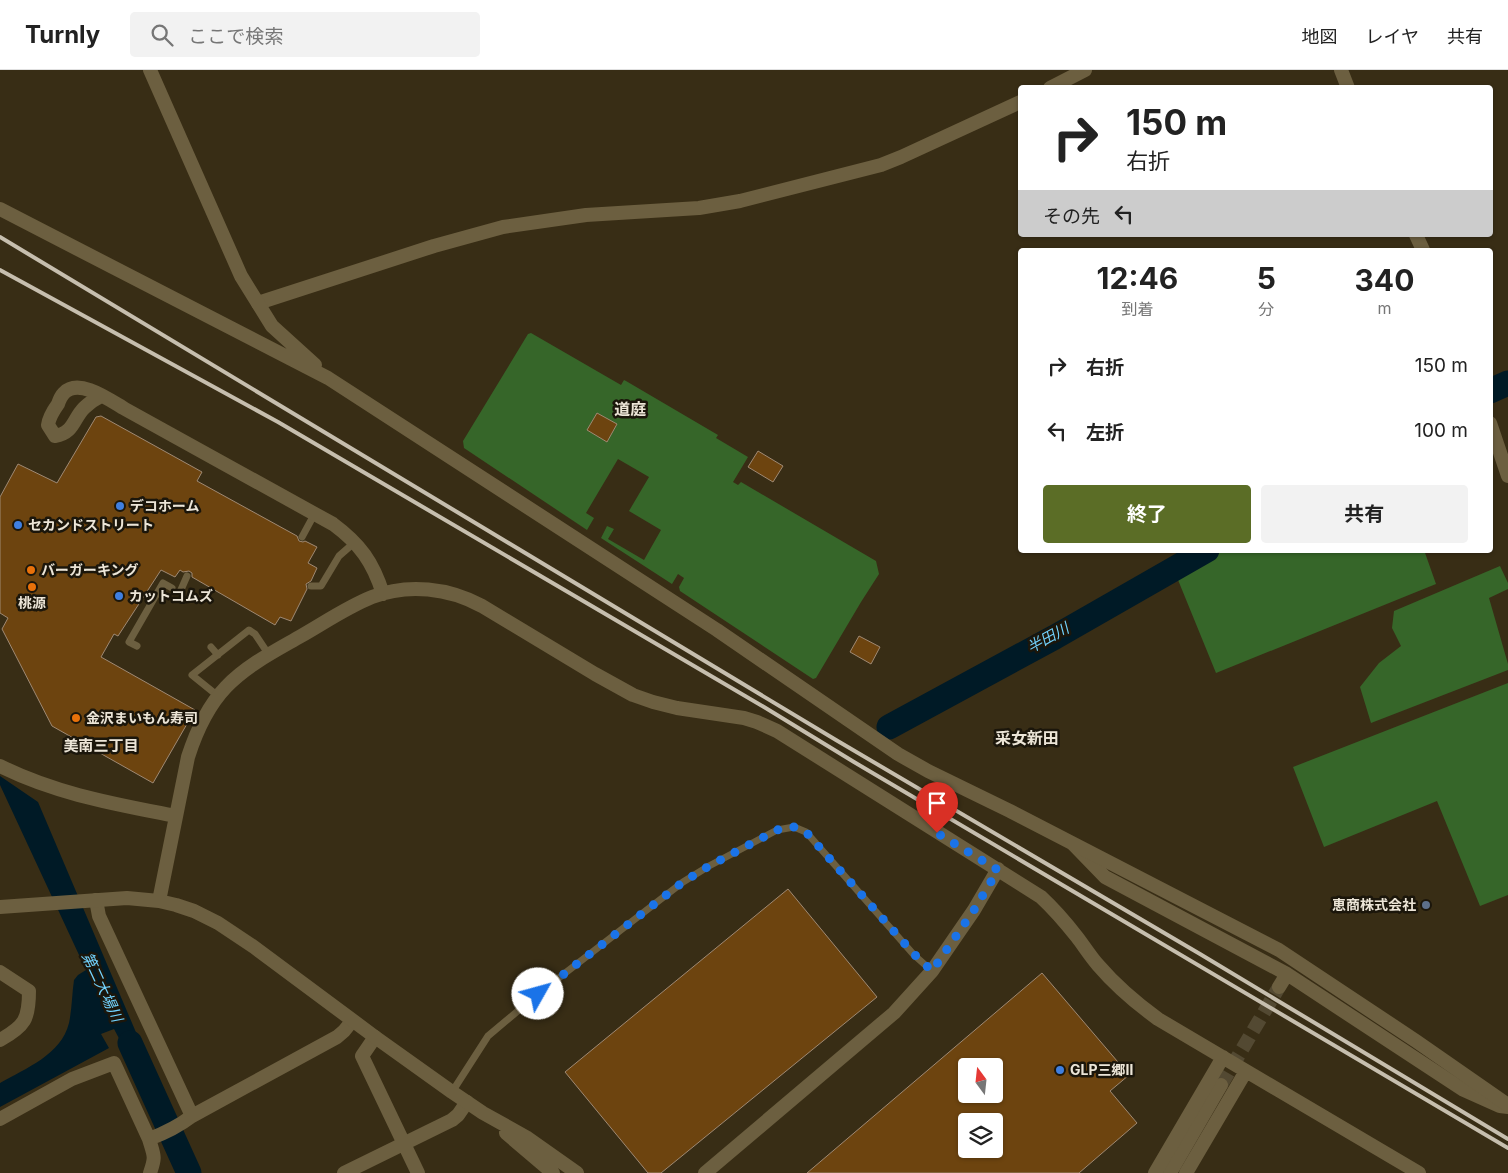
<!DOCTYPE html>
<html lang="ja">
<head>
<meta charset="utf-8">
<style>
	body { margin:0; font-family:Inter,"Noto Sans JP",sans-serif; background:#f2f2f2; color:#222; height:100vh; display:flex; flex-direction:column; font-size:19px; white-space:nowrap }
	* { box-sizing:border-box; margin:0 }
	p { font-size:16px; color:#767676 }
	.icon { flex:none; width:28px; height:28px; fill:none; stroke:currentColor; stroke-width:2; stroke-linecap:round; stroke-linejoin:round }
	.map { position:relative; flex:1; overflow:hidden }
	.side { position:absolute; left:1018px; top:178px; width:475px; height:305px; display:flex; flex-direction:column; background:#fff; border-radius:5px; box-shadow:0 1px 4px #0004 }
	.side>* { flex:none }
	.hud { position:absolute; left:1018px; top:15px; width:475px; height:152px; border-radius:5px; box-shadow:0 1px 4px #0004; background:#fff; color:#222; overflow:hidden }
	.needle { width:32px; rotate:345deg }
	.fabs { position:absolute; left:958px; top:988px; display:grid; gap:10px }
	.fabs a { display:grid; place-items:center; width:45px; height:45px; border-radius:5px; background:#fff; box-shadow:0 1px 4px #0004; font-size:25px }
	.pin { position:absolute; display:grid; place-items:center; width:42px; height:42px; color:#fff; margin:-51px -21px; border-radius:50% 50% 50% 0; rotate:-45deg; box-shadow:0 0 5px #0007 }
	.pin .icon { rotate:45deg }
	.me { position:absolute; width:55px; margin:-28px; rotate:52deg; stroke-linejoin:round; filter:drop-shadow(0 0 4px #0008) }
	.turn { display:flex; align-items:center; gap:18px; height:105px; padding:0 25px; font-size:22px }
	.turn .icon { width:65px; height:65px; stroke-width:2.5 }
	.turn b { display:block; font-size:35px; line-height:42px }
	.then { display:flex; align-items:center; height:48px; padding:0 25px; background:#0003; gap:10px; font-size:19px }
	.eta { display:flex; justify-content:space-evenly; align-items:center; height:85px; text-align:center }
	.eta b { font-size:30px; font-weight:700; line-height:35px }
	.button { display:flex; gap:10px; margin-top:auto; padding:10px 25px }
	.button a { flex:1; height:58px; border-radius:5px; background:#5b6d26; color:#fff; font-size:20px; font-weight:700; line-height:58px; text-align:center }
	.button a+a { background:#f2f2f2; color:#222 }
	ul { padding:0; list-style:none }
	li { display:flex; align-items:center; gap:15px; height:65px; padding:0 25px }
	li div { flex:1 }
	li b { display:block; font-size:19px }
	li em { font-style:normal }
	header { display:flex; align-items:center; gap:30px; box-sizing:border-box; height:70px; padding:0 25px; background:#fff; border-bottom:1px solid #e0e0e0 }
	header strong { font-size:24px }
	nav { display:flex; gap:28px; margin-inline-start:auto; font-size:18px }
	.search { width:350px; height:45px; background:#f2f2f2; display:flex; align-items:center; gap:12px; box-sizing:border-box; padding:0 18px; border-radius:5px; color:#767676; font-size:19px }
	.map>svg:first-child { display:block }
	.green { fill:#366629 }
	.water { fill:#001a26 }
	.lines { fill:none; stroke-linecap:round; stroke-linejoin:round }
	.river { stroke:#001a26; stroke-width:25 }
	.building { fill:#6d440f; stroke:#9f8973; fill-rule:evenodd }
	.minor-tunnel { stroke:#534932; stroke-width:14; stroke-dasharray:14 7; stroke-linecap:butt }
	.service { stroke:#6c5f40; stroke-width:7 }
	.minor { stroke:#6c5f40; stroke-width:14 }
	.tertiary { stroke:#6c5f40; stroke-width:14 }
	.rail { stroke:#c6beae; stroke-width:4 }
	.route { stroke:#1a73e8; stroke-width:9; stroke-dasharray:0 16.2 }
	.shop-dot { fill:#3f7fe0; stroke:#1b160b; stroke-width:2 }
	.food-dot { fill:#e8710a; stroke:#1b160b; stroke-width:2 }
	.service-dot { fill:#5c6f8a; stroke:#1b160b; stroke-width:2 }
	.labels { text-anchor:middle; stroke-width:5; stroke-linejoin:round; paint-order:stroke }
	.poi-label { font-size:14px; font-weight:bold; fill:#ece5d7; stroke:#1b160b; text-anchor:start }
	.water-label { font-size:15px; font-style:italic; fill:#72d3fe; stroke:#1b160b }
	.neighbourhood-label { font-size:15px; font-weight:bold; fill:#ece5d7; stroke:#1b160b }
	.quarter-label { font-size:16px; font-weight:bold; fill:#ece5d7; stroke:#1b160b }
</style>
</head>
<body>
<header>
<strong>Turnly</strong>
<div class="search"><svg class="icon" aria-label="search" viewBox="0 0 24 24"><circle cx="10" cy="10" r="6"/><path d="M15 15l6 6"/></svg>ここで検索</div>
<nav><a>地図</a><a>レイヤ</a><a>共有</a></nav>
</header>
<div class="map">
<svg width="1508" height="1103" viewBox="0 0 1508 1103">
	<rect width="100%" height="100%" fill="#382d15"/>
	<!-- green -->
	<path class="green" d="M531,263l90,52 3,-5 2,1 92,54 -2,3 32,19 -15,25 5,3 3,-3 135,79 3,13 -18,28 -45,76 -3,1 -133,-88 -1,-4 5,-9 -6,-4 -6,10 -71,-46 6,-12 7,3 -6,10 36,21 17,-30 -32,-19 20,-34 -31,-18 -32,54 8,5 -7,12 -123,-82 -1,-7 65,-107z
		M1221,480h158l1,3 6,-3h38l12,34 -220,89 -40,-98z
		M1500,496l8,17v6l-19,9 19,66v6l-137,53 -11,-36 19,-24 22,-17 -9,-18 2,-17z
		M1508,613v212l-28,11 -43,-105 -113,46 -31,-80z"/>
	<!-- water -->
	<path class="water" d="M0,706l38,26 114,268 -13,6 -25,-47 -13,5 8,14 -109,59v-24c26,-15 61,-28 69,-60 3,-14 3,-30 5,-43l4,-5 8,-5 -86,-185z"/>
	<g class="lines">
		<!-- river -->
		<path class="river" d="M1490,321l18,-8
			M889,657l166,-90 152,-87
			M130,973l59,130"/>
	</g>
	<!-- building -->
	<path class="building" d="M597,343l20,11 -10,18 -20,-12z
		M101,346l101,56 -5,9 100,55 2,5 4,1 2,-1 12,6 -9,16 9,5 -6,13 -5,3 1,5 -16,32 -11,-4 -5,8 -83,-48v-4l-3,-2 -6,1 -3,-2 -5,7 -14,-7 -43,66 -4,-2 -13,23 94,53 -42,73 -101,-57 -50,-97 6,-11 -8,-5v-116l18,-33 39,19 39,-66z
		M758,381l25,15 -10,16 -25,-15z
		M859,566l21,11 -9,17 -21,-12z
		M788,819l89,108 -216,176h-13l-83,-101z
		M1042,903l87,102 -19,16 27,32 -58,50h-272zM966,996h28v28h-28zM966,1051h28v28h-28z"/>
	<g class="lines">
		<!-- minor-tunnel -->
		<path class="minor-tunnel" d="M1221,1015l58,-98"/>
		<!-- service -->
		<path class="service" d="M302,467l13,-24
			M311,516h10l18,-30 16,-14
			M180,522l7,-16
			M137,576l-8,-4 34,-59 9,5
			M211,577l7,8
			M218,626l-26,-21 57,-45 6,4 14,21
			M452,1022l36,-56 50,-42 145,-112 26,-16 68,-36 17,-3 12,5 108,123 18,16"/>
		<!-- minor -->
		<path class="minor" d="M1341,0l7,18
			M1050,18l35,-18
			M1416,165l7,15
			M258,233l176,-57 69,-19 83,-12 113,-7 41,-7 141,-36 20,-8 119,-55
			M1490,353l18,53
			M1074,775l31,32 182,97 175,115 38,17 8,1
			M96,830l3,16 93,200 145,-79 7,-6 8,-10
			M0,902l29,19c0,28 -4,35 -29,49
			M1279,917l8,-13
			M375,967l-13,19 56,117
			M0,1049l72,-40 42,-16 35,76
			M150,1103c6,-17 4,-17 -1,-34 16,-6 30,-13 43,-23
			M344,1103l108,-53 6,-5 9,-13
			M1170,1103l51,-88"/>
		<!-- tertiary -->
		<path class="tertiary" d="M150,0l91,206 31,50 43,39
			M0,139l328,169 389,252 181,124 30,17 82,40 269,139 137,91 92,64
			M101,326c-6,3 -12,7 -17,12 -11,11 -10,25 -29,28l-7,-11c1,-8 5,-14 10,-21 1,-3 3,-8 6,-11 15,-16 47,8 61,16l208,115c27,20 40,38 50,70
			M0,696c56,28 115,38 176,50
			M159,831l29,-144c8,-25 19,-50 38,-70 21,-22 49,-36 75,-51 23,-13 46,-29 71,-39 36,-14 77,-9 110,9l113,68 38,21 20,7 24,6 67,10 13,4 20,9 264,166c13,12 25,26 36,40 7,9 13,19 21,28 18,21 38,38 60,54l261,154
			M0,837l127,-9 32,3 17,4 18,6 24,12 36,24 121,90 77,55 31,21 43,24 51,36
			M506,1063l47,40
			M705,1103l189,-160 38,-42 42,-61 24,-41
			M1155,1103l68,-116
			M1186,1103l60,-102"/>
		<!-- rail -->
		<path class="rail" d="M0,167l836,503 364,214 308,185
			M0,200l278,152 486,285 90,55 654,386"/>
	</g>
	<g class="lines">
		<!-- route -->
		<path class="route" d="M538,924l145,-112 26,-16 68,-36 17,-3 12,5 108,122 18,17 42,-61 24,-40 -61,-37"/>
	</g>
	<!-- markers -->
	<g class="shop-dot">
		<circle cx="120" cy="436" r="5"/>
		<circle cx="18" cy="455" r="5"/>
		<circle cx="119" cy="526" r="5"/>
		<circle cx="1060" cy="1000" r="5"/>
	</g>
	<g class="food-dot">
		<circle cx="31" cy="500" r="5"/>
		<circle cx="32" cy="517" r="5"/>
		<circle cx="76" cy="648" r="5"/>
	</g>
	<circle class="service-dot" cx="1426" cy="835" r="5"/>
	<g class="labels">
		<!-- poi labels -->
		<g class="poi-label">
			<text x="130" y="441">デコホーム</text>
			<text x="28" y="460">セカンドストリート</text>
			<text x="41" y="505">バーガーキング</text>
			<text x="129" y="531">カットコムズ</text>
			<text x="32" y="538" text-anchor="middle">桃源</text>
			<text x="86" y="653">金沢まいもん寿司</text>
			<text x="1416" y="840" text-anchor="end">恵商株式会社</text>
			<text x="1070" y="1005">GLP三郷Ⅱ</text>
		</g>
		<!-- water labels -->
		<g class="water-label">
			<text transform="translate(1048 568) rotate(-29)" y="5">半田川</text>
			<text transform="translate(102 917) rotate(65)" y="5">第二大場川</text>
		</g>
		<!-- neighbourhood labels -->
		<g class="neighbourhood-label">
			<text x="101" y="681">美南三丁目</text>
		</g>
		<!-- quarter labels -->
		<g class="quarter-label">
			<text x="630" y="345">道庭</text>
			<text x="1027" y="674">采女新田</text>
		</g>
	</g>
</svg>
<div class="fabs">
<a><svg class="needle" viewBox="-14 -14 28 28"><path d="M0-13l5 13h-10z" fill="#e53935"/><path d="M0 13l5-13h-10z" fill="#767676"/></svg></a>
<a><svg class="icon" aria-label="layers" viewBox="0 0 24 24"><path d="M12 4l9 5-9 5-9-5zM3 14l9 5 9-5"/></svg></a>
</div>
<div class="pin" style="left:937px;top:763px;background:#d93025"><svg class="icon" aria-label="arrive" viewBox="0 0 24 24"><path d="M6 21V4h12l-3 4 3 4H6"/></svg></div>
<svg class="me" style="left:538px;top:924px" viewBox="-20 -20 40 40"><circle r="19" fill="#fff"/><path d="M0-13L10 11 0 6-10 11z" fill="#1a73e8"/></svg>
<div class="hud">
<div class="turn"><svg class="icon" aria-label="right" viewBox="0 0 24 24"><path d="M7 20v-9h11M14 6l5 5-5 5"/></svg><div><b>150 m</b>右折</div></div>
<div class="then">その先<svg class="icon" aria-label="left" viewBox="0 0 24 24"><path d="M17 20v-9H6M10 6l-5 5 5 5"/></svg></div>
</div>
<section class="side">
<div class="eta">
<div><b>12:46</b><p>到着</p></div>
<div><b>5</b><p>分</p></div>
<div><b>340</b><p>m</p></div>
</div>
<ul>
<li><svg class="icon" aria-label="right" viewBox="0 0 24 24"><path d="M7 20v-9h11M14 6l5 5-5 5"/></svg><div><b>右折</b></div><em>150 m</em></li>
<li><svg class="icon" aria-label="left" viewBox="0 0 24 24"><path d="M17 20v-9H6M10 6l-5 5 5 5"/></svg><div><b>左折</b></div><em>100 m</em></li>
</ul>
<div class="button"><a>終了</a><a>共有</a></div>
</section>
</div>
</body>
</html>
